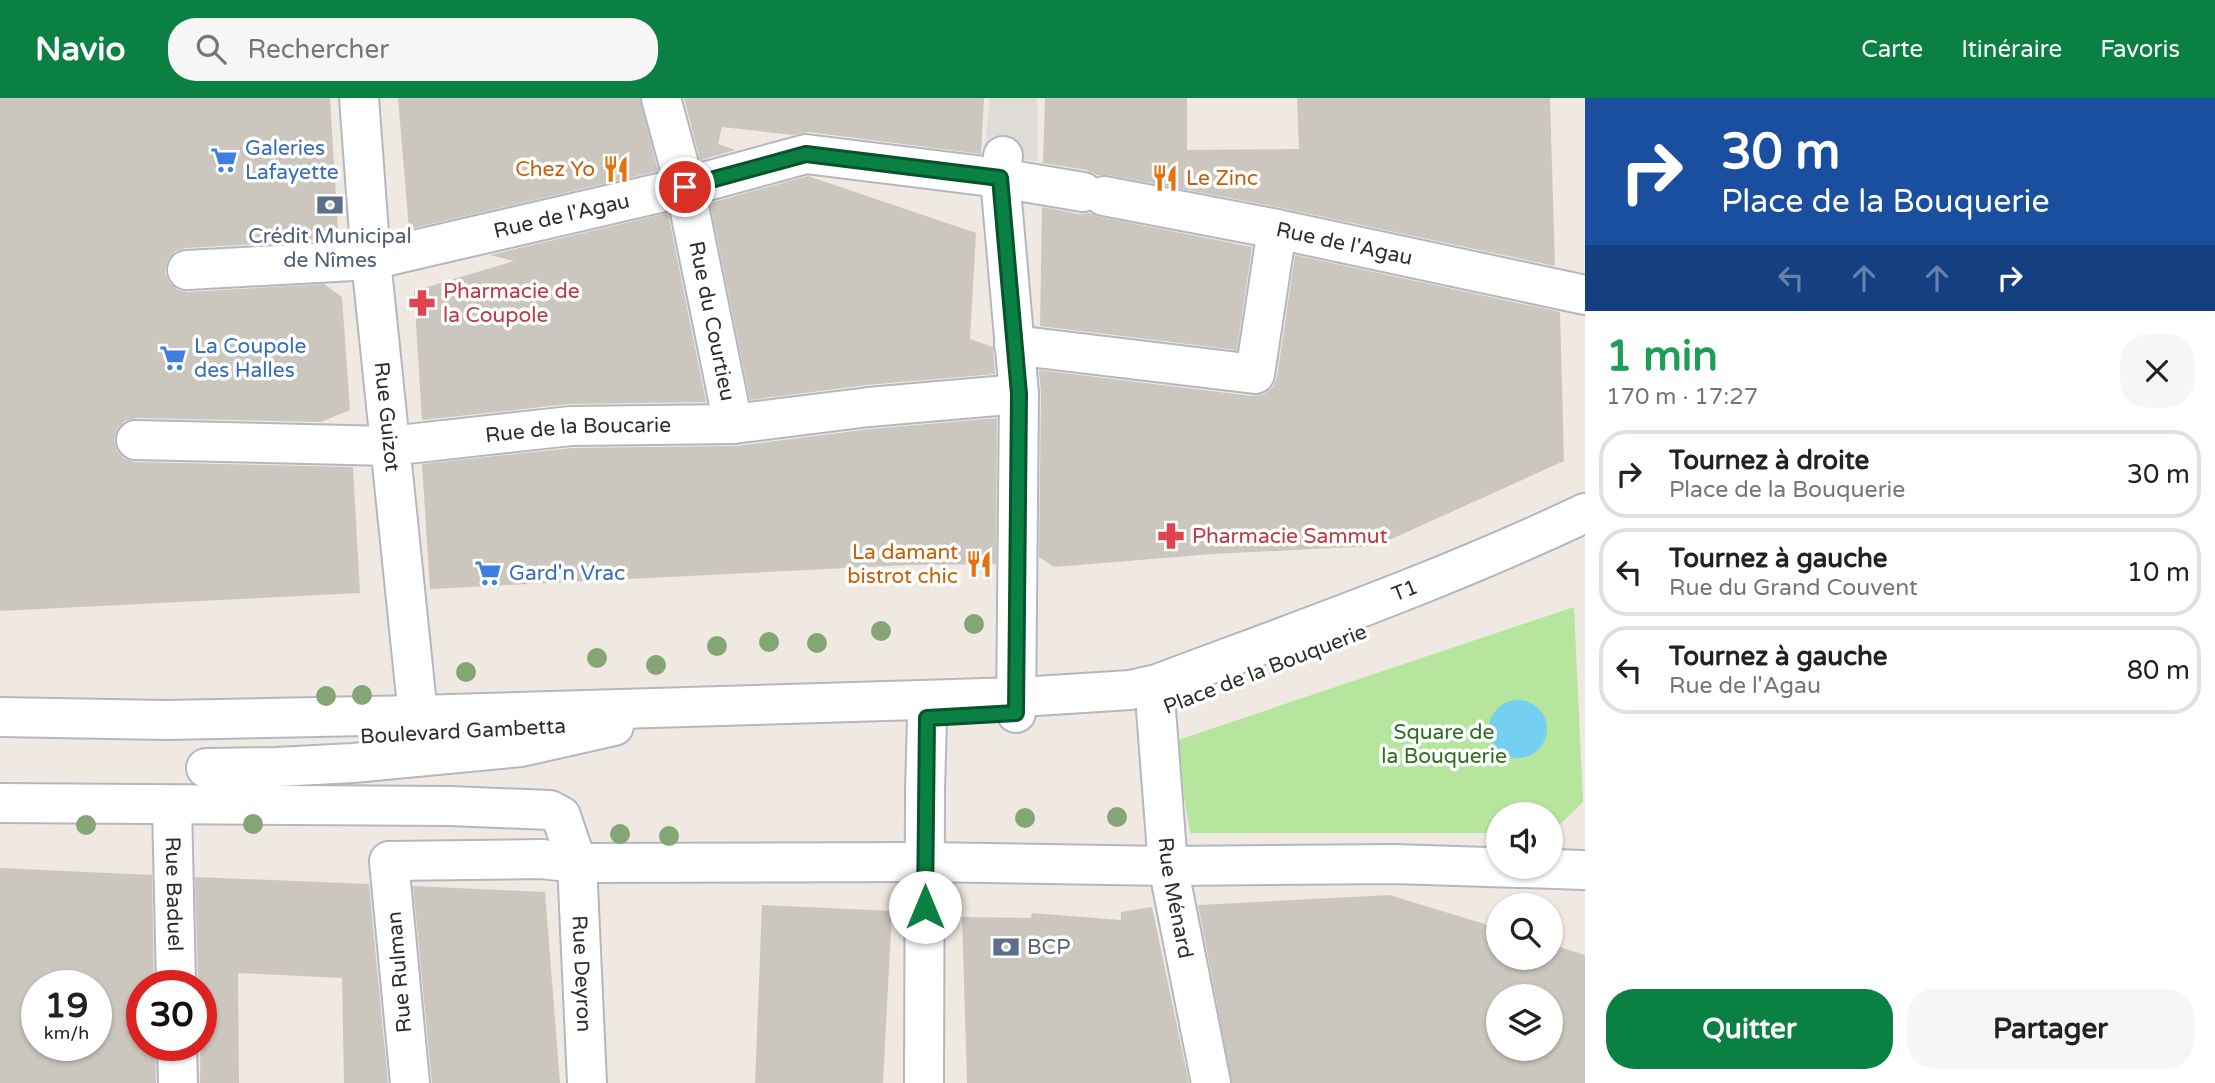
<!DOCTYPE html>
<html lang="fr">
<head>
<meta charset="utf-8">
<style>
	body { margin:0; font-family:"Varela Round",sans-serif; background:#f6f6f6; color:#222; height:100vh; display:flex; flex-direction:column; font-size:26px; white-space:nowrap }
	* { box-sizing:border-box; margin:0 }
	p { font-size:23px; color:#767676 }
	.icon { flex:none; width:38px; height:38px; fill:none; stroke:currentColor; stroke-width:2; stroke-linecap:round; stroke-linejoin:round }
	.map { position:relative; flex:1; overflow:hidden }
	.drawer { display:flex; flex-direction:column; background:#fff; width:630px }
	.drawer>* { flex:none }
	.top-card { background:#1a4fa0; color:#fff; overflow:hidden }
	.buttons { position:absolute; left:1486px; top:704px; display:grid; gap:14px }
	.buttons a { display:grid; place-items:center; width:77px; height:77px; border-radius:50%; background:#fff; box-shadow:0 2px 5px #0004; font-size:35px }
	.speed { position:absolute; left:21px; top:872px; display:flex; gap:14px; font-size:35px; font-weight:700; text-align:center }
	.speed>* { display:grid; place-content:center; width:91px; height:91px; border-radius:50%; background:#fff; box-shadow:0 2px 5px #0004; line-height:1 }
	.speed small { font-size:18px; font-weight:400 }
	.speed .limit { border:10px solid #d22; background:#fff; color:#111 }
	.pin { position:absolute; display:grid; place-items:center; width:60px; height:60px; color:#fff; margin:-30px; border:4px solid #fff; border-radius:50%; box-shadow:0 2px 7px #0007 }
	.me { position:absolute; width:77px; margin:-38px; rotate:0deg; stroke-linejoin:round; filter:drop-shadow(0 0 5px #0008) }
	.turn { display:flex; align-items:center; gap:24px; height:147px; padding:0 21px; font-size:32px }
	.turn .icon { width:91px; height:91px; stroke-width:2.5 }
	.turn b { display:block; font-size:49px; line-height:60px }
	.lanes { display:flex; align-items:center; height:66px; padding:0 21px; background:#0003; justify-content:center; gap:35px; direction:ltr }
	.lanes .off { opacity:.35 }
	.round { display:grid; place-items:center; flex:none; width:74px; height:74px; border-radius:28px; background:#f6f6f6 }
	.headline { display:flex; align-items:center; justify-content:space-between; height:119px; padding:0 21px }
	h1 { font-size:42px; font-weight:700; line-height:52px; color:#1e9e55 }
	.action { display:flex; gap:14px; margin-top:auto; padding:14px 21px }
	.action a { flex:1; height:80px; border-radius:28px; background:#0b8043; color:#fff; font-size:28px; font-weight:700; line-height:80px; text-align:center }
	.action a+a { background:#f6f6f6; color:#222 }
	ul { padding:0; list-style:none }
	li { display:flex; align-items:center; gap:21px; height:88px; margin:0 14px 10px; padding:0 7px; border:4px solid #e0e0e0; border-radius:28px }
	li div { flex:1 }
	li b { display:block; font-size:26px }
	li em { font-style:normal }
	header { display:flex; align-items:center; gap:42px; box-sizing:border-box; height:98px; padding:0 35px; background:#0b8043; color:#fff }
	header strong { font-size:33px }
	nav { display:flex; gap:38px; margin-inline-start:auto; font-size:24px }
	.search { width:490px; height:63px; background:#f6f6f6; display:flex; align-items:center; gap:18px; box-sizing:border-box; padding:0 24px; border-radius:28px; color:#767676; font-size:26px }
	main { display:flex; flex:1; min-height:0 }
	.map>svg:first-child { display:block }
	.green { fill:#b6e59e }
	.plaza { fill:#dfdcd8 }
	.water { fill:#75cff0 }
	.building { fill:#cbc7bf; fill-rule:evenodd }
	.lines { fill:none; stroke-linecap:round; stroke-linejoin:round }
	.minor-casing { stroke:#b4b7c1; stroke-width:42 }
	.minor { stroke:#fff; stroke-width:38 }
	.tree { fill:#84a574 }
	.route-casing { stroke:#07532c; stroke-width:18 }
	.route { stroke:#0b8043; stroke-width:12 }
	.labels { text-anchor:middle; stroke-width:7; stroke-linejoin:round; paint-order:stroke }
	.shop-label { font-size:21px; fill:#366cbe; stroke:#fff; text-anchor:start }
	.food-label { font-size:21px; fill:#c56008; stroke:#fff; text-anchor:end }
	.street-label { font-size:21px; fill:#2e2e2e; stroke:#fff }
	.service-label { font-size:21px; fill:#4e5e75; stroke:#fff }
	.health-label { font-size:21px; fill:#be3a42; stroke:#fff; text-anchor:start }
	.park-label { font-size:21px; fill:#2c6e1b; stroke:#fff }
</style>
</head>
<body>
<header>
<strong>Navio</strong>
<div class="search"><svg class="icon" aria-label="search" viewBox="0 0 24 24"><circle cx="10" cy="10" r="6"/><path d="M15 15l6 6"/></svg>Rechercher</div>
<nav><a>Carte</a><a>Itinéraire</a><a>Favoris</a></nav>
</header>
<main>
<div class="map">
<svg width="1585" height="985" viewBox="0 0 1585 985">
	<rect width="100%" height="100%" fill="#efe9e1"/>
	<!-- green -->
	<path class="green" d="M1574,509l9,195 -32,31 -1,-19h-52v19h-308l-15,-92z"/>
	<!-- plaza -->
	<path class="plaza" d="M990,0h47v63l-53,-6z"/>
	<!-- water -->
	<path class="water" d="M1489 631a29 29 0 1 1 58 0a29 29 0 1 1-58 0Z"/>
	<!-- building -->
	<path class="building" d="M0,0h330l8,132 -8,10 -144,8 -10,3 -8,9 -3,12 4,10 9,8 10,2 136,-8 18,13 8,113 -29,12 -185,-4 -11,3 -7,7 -4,12 3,10 7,8 11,4 218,5 7,126 -360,18z
		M398,0h242l18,73 -249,58z
		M684,0h300l-3,56 -172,-22 -17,3 -70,-8 -4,17 18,6 -36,10z
		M1045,0h142v52l112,-1 -2,-51h253l5,168 -273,-58 -174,-33h-11l-10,-5 -44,-7z
		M808,78l168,57 -6,106 23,8 2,27 -129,11 -116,15 -40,-197z
		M1042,109l37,7 11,-1 10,4 152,30 -15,103 -197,-24z
		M668,115l38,189 -137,2 -147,16 -8,-129 100,-30 -24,-6z
		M1295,157l265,57 4,149 -188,85 -163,8 -159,13 -15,-10 2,-163 -2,-24 213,26 12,-2 9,-7 4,-10z
		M997,320l-1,146 -89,1 -477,24 -8,-125 150,-16 164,-2 135,-17z
		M0,770l152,7 2,110h-12v60h13l1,38h-156zM37,887h59v60h-59z
		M195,779l174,7 19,199h-44l-2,-105 -104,-5 1,110h-39l1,-98h-3z
		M413,788l132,6 15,191h-128z
		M1389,797l109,33v29h52v-13l35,11v128h-353l-34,-178zM1498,898h52v52h-52z
		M762,807l130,6 -9,172h-128z
		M1152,809l37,176h-222l-5,-166 69,1 1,-5 89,7v-8z"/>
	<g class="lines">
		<defs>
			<g id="minor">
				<path id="s1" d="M359,0l12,162 49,475"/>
				<path id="s2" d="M661,0l24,89 48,237"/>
				<path d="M1003,58l-3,22 19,216 -3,319"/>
				<path id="s3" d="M1104,98l173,33 308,66"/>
				<path id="s4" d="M187,172l184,-10 314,-73 121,-33 194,24 83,14"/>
				<path d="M1014,247l241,29 22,-145"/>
				<path id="s5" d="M136,342l254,6 181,-20 162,-2 136,-17 150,-13"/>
				<path id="s6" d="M1156,612l12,156 43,217"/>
				<path id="s7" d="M0,619l166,3 251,-5 603,-18 110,-7 27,-6c144,-54 289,-105 428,-171"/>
				<path d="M206,670l71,-1 76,-4 168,-16 93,-21"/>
				<path id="s8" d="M0,705l450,3 100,4 11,6 16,47 10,220"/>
				<path id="s9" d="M172,707l4,180"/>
				<path d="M177,947l1,38"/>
				<path d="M410,985l-21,-222 152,-2 36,4 348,-1 243,4 226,-2 191,6"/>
				<path d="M924,985l1,-293 2,-72 4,-18"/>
			</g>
		</defs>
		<!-- minor casing -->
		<use href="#minor" class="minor-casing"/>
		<!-- minor -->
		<use href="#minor" class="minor"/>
	</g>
	<!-- trees -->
	<g class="tree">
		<circle cx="974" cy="526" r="10"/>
		<circle cx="881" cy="533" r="10"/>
		<circle cx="769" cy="544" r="10"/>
		<circle cx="817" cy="545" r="10"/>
		<circle cx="717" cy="548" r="10"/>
		<circle cx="597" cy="560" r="10"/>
		<circle cx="656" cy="567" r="10"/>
		<circle cx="466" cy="574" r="10"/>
		<circle cx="362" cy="597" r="10"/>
		<circle cx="326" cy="598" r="10"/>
		<circle cx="1117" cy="719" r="10"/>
		<circle cx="1025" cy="720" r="10"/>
		<circle cx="253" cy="726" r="10"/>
		<circle cx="86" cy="727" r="10"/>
		<circle cx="620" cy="736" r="10"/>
		<circle cx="669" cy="738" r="10"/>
	</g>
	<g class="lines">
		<defs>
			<path id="route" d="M685,89l121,-33 194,24 19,216 -3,319 -89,5 -2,189"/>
		</defs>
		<!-- route casing -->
		<use href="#route" class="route-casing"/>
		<!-- route -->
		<use href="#route" class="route"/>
	</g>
	<!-- icons -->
	<defs>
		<symbol id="supermarket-bare" viewBox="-9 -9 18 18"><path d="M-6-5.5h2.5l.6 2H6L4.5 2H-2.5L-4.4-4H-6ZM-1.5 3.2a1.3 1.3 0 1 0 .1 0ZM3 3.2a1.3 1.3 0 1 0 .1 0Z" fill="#3f7fe0" stroke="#fff" stroke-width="2.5" paint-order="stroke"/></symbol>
		<symbol id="restaurant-bare" viewBox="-9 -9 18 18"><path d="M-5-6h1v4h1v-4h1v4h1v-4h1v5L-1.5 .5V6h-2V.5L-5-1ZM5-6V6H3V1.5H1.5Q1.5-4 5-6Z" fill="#e8710a" stroke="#fff" stroke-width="2.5" paint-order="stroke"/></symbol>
		<symbol id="bank-bare" viewBox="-9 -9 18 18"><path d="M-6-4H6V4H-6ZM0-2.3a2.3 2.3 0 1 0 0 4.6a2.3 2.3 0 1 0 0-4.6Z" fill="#5c6f8a" stroke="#fff" stroke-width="2.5" paint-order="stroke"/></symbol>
		<symbol id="pharmacy-bare" viewBox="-9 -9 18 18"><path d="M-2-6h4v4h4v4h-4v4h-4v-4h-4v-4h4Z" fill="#e0444e" stroke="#fff" stroke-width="2.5" paint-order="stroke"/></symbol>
	</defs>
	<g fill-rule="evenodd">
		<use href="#supermarket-bare" x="205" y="43" width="38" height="38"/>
		<use href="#restaurant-bare" x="597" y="52" width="38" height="38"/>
		<use href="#restaurant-bare" x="1146" y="61" width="38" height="38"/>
		<use href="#bank-bare" x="311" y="88" width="38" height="38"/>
		<use href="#pharmacy-bare" x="403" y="186" width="38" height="38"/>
		<use href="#supermarket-bare" x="154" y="241" width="38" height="38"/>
		<use href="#pharmacy-bare" x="1152" y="419" width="38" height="38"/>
		<use href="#restaurant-bare" x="960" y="447" width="38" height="38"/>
		<use href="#supermarket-bare" x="469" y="456" width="38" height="38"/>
		<use href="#bank-bare" x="987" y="830" width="38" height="38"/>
	</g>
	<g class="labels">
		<!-- shop labels -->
		<g class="shop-label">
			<text x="245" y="57">Galeries<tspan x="245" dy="24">Lafayette</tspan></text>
			<text x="194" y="255">La Coupole<tspan x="194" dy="24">des Halles</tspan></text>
			<text x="509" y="482">Gard'n Vrac</text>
		</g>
		<!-- food labels -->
		<g class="food-label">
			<text x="595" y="78">Chez Yo</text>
			<text x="1186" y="87" text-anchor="start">Le Zinc</text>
			<text x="958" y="461">La damant<tspan x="958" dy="24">bistrot chic</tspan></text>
		</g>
		<!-- street labels -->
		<g class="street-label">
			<text dy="7" stroke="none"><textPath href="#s4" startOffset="380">Rue de l'Agau</textPath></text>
			<text dy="7" stroke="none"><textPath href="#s3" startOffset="245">Rue de l'Agau</textPath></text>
			<text dy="7" stroke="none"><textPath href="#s2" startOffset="229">Rue du Courtieu</textPath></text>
			<text dy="7" stroke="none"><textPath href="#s1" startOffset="320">Rue Guizot</textPath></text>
			<text dy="7" stroke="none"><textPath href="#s5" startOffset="443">Rue de la Boucarie</textPath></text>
			<text dy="7" stroke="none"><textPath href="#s7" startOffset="1423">T1</textPath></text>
			<text transform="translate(1265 571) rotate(-21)" y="7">Place de la Bouquerie</text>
			<text transform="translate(463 633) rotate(-3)" y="7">Boulevard Gambetta</text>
			<text dy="7" stroke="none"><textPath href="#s9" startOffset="89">Rue Baduel</textPath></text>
			<text dy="7" stroke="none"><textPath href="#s6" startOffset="189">Rue Ménard</textPath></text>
			<text transform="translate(399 874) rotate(-95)" y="7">Rue Rulman</text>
			<text dy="7" stroke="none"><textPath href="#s8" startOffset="723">Rue Deyron</textPath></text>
		</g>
		<!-- service labels -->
		<g class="service-label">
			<text x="330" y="145">Crédit Municipal<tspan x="330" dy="24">de Nîmes</tspan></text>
			<text x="1027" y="856" text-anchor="start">BCP</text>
		</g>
		<!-- health labels -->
		<g class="health-label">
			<text x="443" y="200">Pharmacie de<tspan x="443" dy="24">la Coupole</tspan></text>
			<text x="1192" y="445">Pharmacie Sammut</text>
		</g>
		<!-- park labels -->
		<g class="park-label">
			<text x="1444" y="641">Square de<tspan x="1444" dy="24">la Bouquerie</tspan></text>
		</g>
	</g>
</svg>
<div class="buttons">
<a><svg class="icon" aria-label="sound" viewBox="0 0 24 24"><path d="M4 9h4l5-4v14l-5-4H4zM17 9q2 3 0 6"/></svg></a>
<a><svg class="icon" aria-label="search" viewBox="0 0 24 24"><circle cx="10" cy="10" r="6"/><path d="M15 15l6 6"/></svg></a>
<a><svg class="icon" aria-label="layers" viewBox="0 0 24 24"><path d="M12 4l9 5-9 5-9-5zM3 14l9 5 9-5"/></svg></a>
</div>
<div class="speed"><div>19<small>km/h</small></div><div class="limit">30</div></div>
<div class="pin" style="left:685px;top:89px;background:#d93025"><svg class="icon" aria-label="arrive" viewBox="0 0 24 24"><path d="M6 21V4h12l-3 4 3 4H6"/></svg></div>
<svg class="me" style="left:925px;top:809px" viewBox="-20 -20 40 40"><circle r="19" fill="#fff"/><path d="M0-13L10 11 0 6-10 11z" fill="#0b8043"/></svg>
</div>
<section class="drawer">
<div class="top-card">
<div class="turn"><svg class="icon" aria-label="right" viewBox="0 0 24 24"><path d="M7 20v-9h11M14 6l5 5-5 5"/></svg><div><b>30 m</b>Place de la Bouquerie</div></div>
<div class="lanes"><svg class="icon off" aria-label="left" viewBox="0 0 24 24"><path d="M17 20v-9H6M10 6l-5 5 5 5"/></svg><svg class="icon off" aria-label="ahead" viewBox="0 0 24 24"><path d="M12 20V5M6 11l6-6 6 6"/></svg><svg class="icon off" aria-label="ahead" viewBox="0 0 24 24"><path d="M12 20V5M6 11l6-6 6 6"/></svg><svg class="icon" aria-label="right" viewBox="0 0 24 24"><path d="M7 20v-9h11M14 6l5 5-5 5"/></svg></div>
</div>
<div class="headline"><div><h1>1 min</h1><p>170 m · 17:27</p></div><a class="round"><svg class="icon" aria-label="close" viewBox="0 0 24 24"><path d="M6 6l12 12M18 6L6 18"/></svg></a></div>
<ul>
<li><svg class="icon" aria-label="right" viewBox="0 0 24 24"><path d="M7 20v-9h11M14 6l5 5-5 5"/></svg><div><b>Tournez à droite</b><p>Place de la Bouquerie</p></div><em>30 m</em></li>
<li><svg class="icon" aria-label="left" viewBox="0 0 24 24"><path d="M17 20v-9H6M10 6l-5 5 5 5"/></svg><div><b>Tournez à gauche</b><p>Rue du Grand Couvent</p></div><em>10 m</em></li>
<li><svg class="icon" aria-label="left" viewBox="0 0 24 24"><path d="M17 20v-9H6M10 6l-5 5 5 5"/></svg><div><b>Tournez à gauche</b><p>Rue de l'Agau</p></div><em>80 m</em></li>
</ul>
<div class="action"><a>Quitter</a><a>Partager</a></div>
</section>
</main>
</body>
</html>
